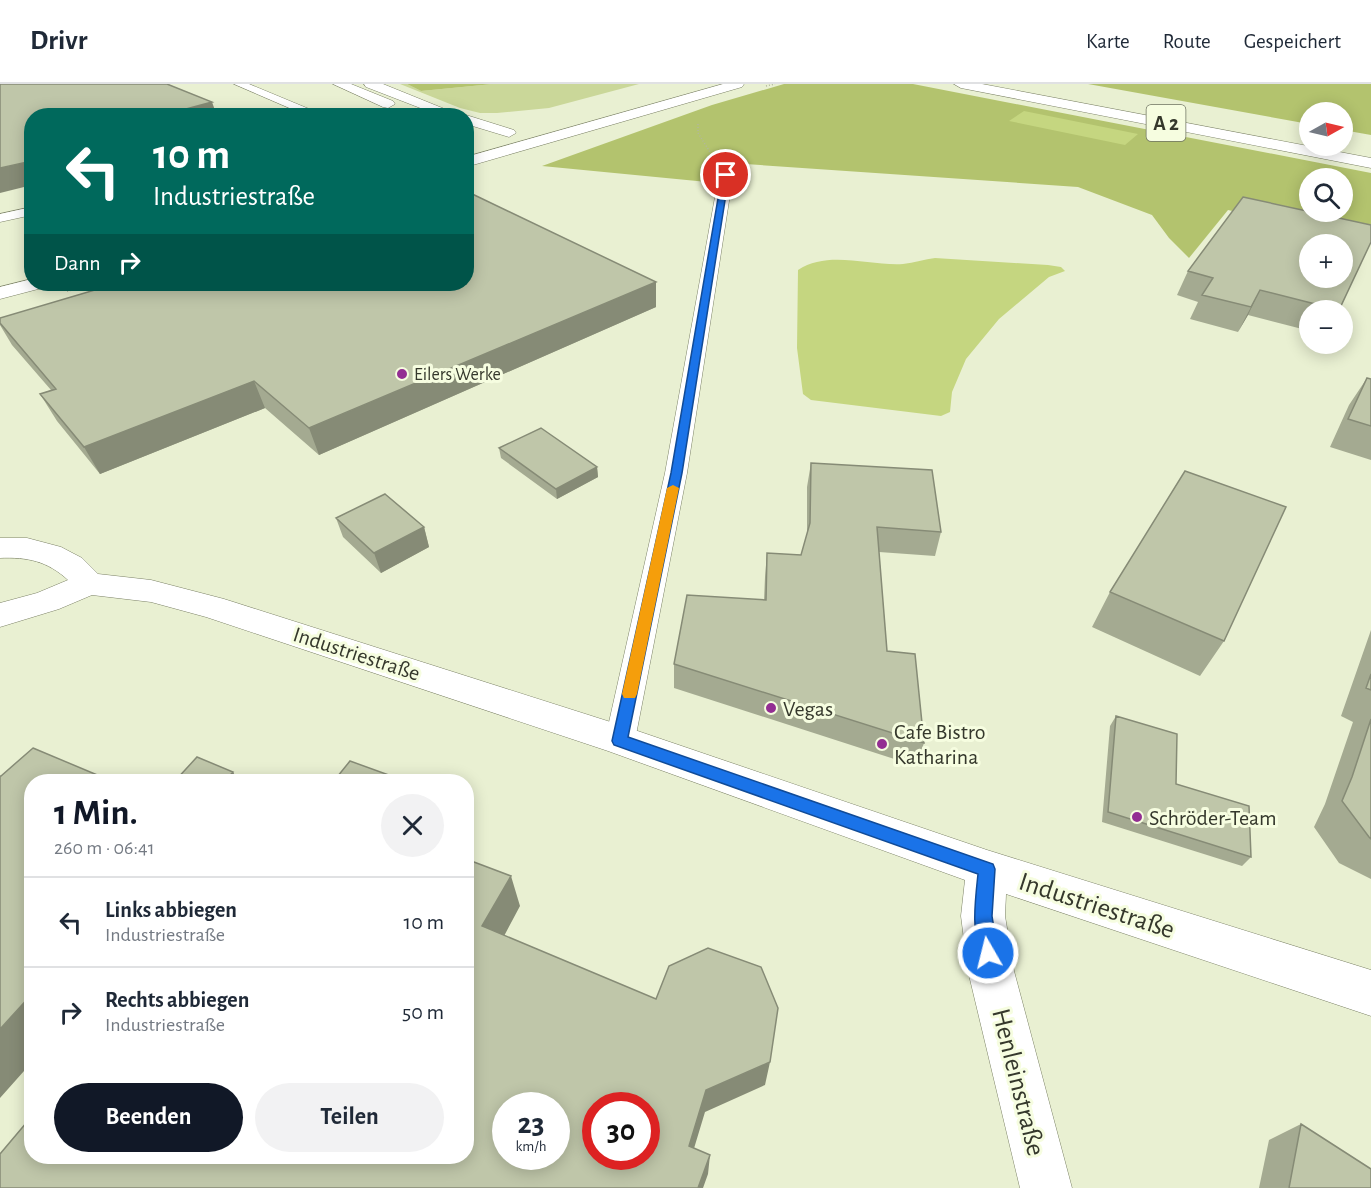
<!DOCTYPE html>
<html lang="de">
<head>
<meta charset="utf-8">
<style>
	body { margin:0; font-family:"Alegreya Sans",sans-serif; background:#f2f2f3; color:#1f2937; height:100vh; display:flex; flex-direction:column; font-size:22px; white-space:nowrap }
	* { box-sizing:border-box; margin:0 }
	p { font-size:20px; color:#747a83 }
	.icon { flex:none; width:33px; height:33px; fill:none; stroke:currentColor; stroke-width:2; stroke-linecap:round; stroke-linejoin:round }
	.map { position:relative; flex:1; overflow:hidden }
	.panel { position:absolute; left:24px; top:690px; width:450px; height:390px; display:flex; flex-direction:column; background:#fff; border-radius:24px; box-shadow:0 3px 15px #0003 }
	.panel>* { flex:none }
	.banner { position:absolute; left:24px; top:24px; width:450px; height:183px; border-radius:24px; box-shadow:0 3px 15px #0003; background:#00695c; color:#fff; overflow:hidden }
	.needle { width:39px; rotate:82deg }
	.controls { position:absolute; left:1299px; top:18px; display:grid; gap:12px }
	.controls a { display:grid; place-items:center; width:54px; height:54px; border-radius:50%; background:#fff; box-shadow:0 3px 15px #0003; font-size:30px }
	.speed { position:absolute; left:492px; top:1008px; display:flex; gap:12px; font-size:30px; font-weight:700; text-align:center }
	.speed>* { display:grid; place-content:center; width:78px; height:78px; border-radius:50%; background:#fff; box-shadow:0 3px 15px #0003; line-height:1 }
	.speed small { font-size:15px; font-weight:400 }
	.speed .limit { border:9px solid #d22; background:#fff; color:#111 }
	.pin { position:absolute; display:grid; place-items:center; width:51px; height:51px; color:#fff; margin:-26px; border:3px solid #fff; border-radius:50%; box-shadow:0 2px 6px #0007 }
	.me { position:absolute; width:66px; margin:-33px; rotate:352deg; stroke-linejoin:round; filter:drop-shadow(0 0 4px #0008) }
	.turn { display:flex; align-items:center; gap:21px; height:126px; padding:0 30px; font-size:27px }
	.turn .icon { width:78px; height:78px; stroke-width:2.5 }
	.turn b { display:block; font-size:42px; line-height:51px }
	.then { display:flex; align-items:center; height:57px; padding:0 30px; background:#0003; gap:12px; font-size:22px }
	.round { display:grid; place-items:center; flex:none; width:63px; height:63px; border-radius:32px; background:#f2f2f3 }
	.summary { display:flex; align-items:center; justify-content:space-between; height:102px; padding:0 30px }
	h1 { font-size:36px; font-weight:700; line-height:45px; color:#111827 }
	.action { display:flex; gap:12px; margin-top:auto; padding:12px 30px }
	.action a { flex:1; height:69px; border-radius:36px; background:#111827; color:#fff; font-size:24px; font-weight:700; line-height:69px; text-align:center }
	.action a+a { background:#f2f2f3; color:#1f2937 }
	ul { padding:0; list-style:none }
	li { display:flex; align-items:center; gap:18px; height:90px; padding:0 30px; border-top:2px solid #e0e1e3 }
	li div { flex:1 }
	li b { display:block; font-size:22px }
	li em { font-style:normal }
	header { display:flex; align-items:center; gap:36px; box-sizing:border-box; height:84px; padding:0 30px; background:#fff; border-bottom:2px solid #e0e1e3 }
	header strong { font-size:28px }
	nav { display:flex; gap:33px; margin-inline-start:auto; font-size:21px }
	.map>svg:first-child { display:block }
	.green { fill:#cad799 }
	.forest { fill:#b3c36e; fill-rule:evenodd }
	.water { fill:#c5d680 }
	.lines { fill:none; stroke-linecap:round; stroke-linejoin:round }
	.service-casing { stroke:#7c8267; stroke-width:1 }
	.minor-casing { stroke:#7c8267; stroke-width:1 }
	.secondary-casing { stroke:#7c8267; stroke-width:1 }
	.motorway-casing { stroke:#7c8267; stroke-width:1 }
	.path-far1 { stroke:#b2b79f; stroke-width:1.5; stroke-dasharray:1 2; stroke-linecap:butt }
	.path { stroke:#b2b79f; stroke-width:2; stroke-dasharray:1 2; stroke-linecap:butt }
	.service { fill:#fff; fill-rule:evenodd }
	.minor { fill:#fff; fill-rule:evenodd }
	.secondary { fill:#fff; fill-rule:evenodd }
	.motorway { fill:#fff; fill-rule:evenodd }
	.wall { fill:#a4aa91 }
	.shaded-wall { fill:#868b76 }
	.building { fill:#bfc6a9; stroke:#868b76; stroke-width:1.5; fill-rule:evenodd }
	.route { fill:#1a73e8; stroke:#114b97; stroke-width:1.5 }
	.slow { fill:#f59e0b }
	.poi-dot { fill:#932e93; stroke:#f6fde0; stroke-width:2 }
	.labels { text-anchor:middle; stroke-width:6; stroke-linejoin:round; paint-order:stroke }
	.far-poi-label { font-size:18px; fill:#35382c; stroke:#f6fde0; text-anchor:start }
	.shield { fill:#f6fde0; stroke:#6f7362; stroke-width:1.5 }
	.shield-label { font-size:21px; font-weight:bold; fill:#35382c }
	.street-label { font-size:22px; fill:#35382c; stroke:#f6fde0 }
	.poi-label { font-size:22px; fill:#35382c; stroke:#f6fde0; text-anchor:start }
	.near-street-label { font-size:27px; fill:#35382c; stroke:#f6fde0 }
</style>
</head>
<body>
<header>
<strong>Drivr</strong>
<nav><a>Karte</a><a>Route</a><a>Gespeichert</a></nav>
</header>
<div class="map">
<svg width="1371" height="1104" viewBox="0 0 1371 1104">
	<rect width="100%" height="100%" fill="#e9f0d2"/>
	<!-- green -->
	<path class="green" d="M400,0h7l14,7 72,-7h146l-90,24 -52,5h-17l-20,-5z"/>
	<!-- forest -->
	<path class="forest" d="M407,0h86l-72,7z
		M784,0h129l458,89v68l-143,-31 -39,48 -20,-20 -17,-23 -74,-28 -347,-24 -3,21 -186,-18 170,-61zM1310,94h32v34h-32z
		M1088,0h283v51l-28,-5 -1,-18h-32l-1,12z"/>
	<!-- water -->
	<path class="water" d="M1024,27l114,23 -13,11 -116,-24z
		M935,174l113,7 13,2 4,4 -16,6 -50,42 -33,40 -14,33 -2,20 -9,4 -130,-16 -8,-6 -6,-46 1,-78c30,-20 71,-4 105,-6 11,-1 22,-5 32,-6z"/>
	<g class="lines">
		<defs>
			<path id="service" d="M234,0h15l77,32h-18z
				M726,87l7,4 -46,298 -52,267 -4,9 -11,3 -11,-3 -4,-9 60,-267 54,-298z
				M32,123v8l-32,7v-8z"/>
			<path id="minor" d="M0,454h27l34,9 21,11 16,16 53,6 73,19 396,126 367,125 384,120v46l-365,-122 -1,22 9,55 58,217h-52l-52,-217 -7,-55 4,-36 -357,-129 -402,-134 -55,-15 -59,-7 -33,14 -59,18v-24l37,-10 31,-13c-21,-19 -40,-23 -68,-22z"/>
			<path id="secondary" d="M723,0h21l-2,3 -276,80v-10z
				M32,195v5h13l-3,4 -42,11v-12z"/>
			<path id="motorway" d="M333,0h18l42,17 2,3 -7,4 -5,-1z
				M364,0h19l79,32h-21l-75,-29z
				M954,0h28l389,74v10l-410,-80z
				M466,31l48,15 2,3 -7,4 -43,-13v-8h-3z"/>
		</defs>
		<!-- service casing -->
		<use href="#service" class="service-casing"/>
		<!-- minor casing -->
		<use href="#minor" class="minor-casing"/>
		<!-- secondary casing -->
		<use href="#secondary" class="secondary-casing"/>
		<!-- motorway casing -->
		<use href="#motorway" class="motorway-casing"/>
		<!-- path-far1 -->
		<path class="path-far1" d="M766,2l9,-2
			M221,32l13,-4
			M698,40v9l12,19"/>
		<!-- path -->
		<path class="path" d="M67,207l27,-7"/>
		<!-- service -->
		<use href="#service" class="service"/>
		<!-- minor -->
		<use href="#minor" class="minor"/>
		<!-- secondary -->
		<use href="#secondary" class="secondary"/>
		<!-- motorway -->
		<use href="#motorway" class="motorway"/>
	</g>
	<!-- wall -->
	<path class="wall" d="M1371,158l-32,68h-29v21l-62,-16 -10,17 -48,-13 8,-17 -21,-7 11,-24z
		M656,198v25l-337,148 -54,-47 -165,66 -43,-53 -17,-27 11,-4 -39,-45 -12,-20v-7z
		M1367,294l4,1v81l-41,-13 19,-42z
		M499,364l98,19 1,10 -41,22 -56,-41z
		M811,379l130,69 -6,24 -56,-4 8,99 37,92 -8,23 -242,-78v-24l90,-64 1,-23 2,-24 34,2 6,-20v-48z
		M336,434l88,9 5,20 -48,26 -38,-36z
		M1110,508l114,49 -24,35 -108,-49z
		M1371,546v249l-32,-16 -25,-36 11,-23 28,-82 -12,-6z
		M1116,632l60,68 75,73 -9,9 -140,-44 8,-96z
		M1301,1040l70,64h-112l10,-48z"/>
	<!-- shaded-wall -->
	<path class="shaded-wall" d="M212,18l5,14h-57z
		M32,77v24l-32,8v-25z
		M656,198v25l-337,148 -10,-27z
		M1260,206l-12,25 -10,17 13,-25z
		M254,297l11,27 -165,66 -16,-27z
		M597,383l1,10 -41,22 -1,-10z
		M424,443l5,20 -48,26 -7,-20z
		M233,688l6,10h-15z
		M511,792l9,30 -26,49 -12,-29z
		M32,910v68l-32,36v-69z
		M770,978l-5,23 -60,27 -16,53v-19l17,-56z
		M710,1071l-2,19 -5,14h-5z"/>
	<!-- building -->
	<path class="building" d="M0,0h167l45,18 -52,14h-128v45l-32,7z
		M466,107l190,91 -347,146 -55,-47 -170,66 -44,-53 16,-5 -56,-66v-5l115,-34h351z
		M1243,113l128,28v17l-32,68 -79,-20 -9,17 -49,-12 11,-17 -25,-7zM1310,160h32v34h-32z
		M1367,294l4,1v47l-23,-7z
		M541,344l56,39 -41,22 -57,-41z
		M811,379l121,7 9,62 -64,-5 10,124 28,3 9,89 -250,-79 13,-69 79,5 1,-47 34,2 9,-32z
		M1185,387l101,36 -62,134 -114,-49z
		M385,410l39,33 -50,26 -38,-35z
		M1371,590v16l-5,-2z
		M1116,632l61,18 -1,50 73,22 2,51 -143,-45z
		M1371,635v120l-2,-2 -27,-36 10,-24z
		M33,664l81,34h-82v212l-32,35v-253h1z
		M197,673l36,15 -9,10h-50z
		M350,677l58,21h-75z
		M466,775l45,17 -29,50 174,73 13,-33 39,-18 53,19 17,41 -8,54 -64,28 -17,56 21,9 -12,33h-698v-34l32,-38v40h434zM506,1022h50v50h-50zM596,1022h50v50h-50z
		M1301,1040l70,45v19h-82z"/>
	<!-- route -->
	<path class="route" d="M726,89l3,2 -47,298 -54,264 365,127 2,5 -3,47 6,37 -3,6 -7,3 -6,-3c-11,-26 -7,-57 -4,-85l-364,-129 -2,-4 59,-268 51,-298z"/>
	<!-- slow -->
	<path class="slow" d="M673,401l6,3 -42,206 -2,4h-11l-2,-4 45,-206z"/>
	<!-- markers -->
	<g class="poi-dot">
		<circle cx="402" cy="290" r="6"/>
		<circle cx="771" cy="624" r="6"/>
		<circle cx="882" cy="660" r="6"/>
		<circle cx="1137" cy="733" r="6"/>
	</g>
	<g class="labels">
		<!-- far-poi labels -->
		<g class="far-poi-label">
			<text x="414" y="296">Eilers Werke</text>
		</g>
		<!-- shield labels -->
		<rect class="shield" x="1146.5" y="21" width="39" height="36" rx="4.5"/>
		<g class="shield-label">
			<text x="1166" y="46">A 2</text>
		</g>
		<!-- street labels -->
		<g class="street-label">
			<text transform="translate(357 569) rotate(18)" y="8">Industriestraße</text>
		</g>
		<!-- poi labels -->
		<g class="poi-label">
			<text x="783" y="632">Vegas</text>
			<text x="894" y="655">Cafe Bistro<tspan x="894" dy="25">Katharina</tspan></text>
			<text x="1149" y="741">Schröder-Team</text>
		</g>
		<!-- near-street labels -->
		<g class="near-street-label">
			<text transform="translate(1097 821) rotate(18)" y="9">Industriestraße</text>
			<text transform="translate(1019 998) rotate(76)" y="9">Henleinstraße</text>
		</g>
	</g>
</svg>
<div class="controls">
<a><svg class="needle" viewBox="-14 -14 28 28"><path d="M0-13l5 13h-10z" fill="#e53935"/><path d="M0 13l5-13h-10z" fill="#747a83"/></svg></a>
<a><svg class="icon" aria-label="search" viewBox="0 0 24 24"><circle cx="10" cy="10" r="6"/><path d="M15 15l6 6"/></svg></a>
<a>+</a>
<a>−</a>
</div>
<div class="speed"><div>23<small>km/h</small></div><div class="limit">30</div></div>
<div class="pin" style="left:726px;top:91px;background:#d93025"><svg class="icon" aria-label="arrive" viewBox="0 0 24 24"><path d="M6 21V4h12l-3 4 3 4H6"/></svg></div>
<svg class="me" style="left:988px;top:869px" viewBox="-20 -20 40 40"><circle r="17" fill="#1a73e8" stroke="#fff" stroke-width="3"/><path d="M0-11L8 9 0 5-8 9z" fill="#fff"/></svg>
<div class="banner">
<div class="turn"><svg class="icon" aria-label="left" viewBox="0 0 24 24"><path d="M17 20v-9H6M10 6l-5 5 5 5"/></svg><div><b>10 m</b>Industriestraße</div></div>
<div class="then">Dann<svg class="icon" aria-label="right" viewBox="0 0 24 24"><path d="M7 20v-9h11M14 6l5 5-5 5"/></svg></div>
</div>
<section class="panel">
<div class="summary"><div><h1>1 Min.</h1><p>260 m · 06:41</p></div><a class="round"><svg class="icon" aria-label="close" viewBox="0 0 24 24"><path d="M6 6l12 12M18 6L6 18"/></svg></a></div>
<ul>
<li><svg class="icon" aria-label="left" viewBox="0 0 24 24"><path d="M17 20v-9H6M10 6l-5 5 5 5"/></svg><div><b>Links abbiegen</b><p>Industriestraße</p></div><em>10 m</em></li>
<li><svg class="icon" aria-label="right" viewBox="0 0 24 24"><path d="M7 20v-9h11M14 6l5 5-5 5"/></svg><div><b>Rechts abbiegen</b><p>Industriestraße</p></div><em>50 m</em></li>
</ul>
<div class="action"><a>Beenden</a><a>Teilen</a></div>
</section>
</div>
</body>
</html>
